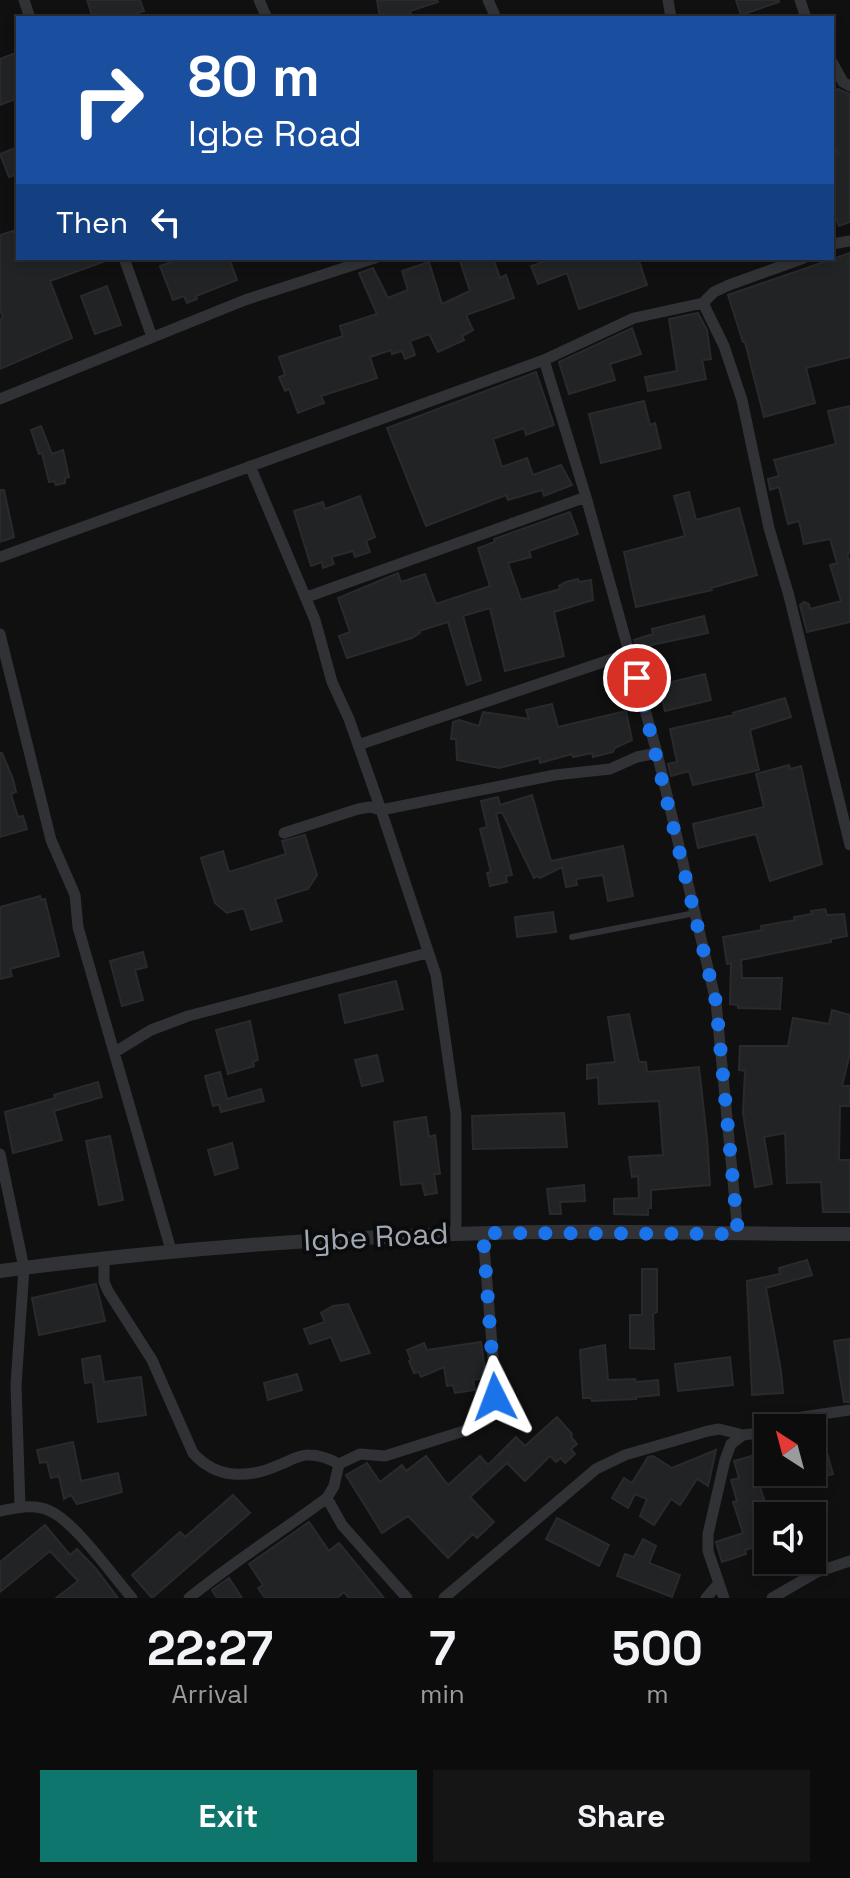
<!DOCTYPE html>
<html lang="en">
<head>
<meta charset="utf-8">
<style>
	body { margin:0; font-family:"Space Grotesk",sans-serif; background:#151516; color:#f1f3f6; height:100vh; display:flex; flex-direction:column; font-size:30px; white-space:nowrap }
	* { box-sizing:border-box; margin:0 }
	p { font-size:26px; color:#9a9b9d }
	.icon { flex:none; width:44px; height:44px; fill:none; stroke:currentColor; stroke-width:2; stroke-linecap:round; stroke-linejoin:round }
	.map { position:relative; height:1598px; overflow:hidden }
	.drawer { display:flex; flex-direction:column; background:#0c0c0d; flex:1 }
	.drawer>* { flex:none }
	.hud { position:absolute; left:16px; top:16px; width:818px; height:244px; border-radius:0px; box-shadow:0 4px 12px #0003,0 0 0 2px #2c2c2e; background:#1a4fa0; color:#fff; overflow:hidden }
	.needle { width:52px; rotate:324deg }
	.fabs { position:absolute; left:754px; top:1414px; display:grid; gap:16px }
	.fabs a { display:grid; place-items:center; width:72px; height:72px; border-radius:0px; background:#0c0c0d; box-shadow:0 4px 12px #0003,0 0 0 2px #2c2c2e; font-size:40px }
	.pin { position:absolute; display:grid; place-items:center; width:68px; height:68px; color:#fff; margin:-34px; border:4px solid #fff; border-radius:50%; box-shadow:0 2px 8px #0007 }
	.me { position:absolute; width:88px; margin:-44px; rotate:357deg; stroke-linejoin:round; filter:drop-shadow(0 0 6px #0008) }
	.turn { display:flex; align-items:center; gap:28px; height:168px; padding:0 40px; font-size:36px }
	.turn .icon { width:104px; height:104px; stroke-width:2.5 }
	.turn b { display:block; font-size:56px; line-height:68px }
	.then { display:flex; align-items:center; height:76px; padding:0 40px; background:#0003; gap:16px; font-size:30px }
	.eta { display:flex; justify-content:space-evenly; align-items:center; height:136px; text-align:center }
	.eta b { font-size:48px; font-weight:600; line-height:56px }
	.action { display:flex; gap:16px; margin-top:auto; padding:16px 40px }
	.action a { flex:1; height:92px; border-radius:0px; background:#0f766e; color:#fff; font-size:32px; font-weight:600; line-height:92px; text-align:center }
	.action a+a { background:#151516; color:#f1f3f6 }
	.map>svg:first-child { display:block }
	.building { fill:#222325; stroke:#292a2d; stroke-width:2 }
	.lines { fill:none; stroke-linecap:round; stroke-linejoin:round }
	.service { stroke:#303236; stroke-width:6 }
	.minor { stroke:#303236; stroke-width:11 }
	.tertiary { stroke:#303236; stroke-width:14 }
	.route { stroke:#1a73e8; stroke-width:14; stroke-dasharray:0 25.2 }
	.labels { text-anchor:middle; stroke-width:8; stroke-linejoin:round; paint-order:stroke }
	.street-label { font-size:30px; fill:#9fa8b3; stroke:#0b0b0c }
</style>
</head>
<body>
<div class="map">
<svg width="850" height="1598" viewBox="0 0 850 1598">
	<rect width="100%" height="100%" fill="#101011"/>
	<!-- building -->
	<path class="building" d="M87,0h53l4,11 -20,7h-31z
		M377,0h60l1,2 -28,9 2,7h-32z
		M736,0h43v2l-38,13z
		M18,52v46l-18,7v-46z
		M838,89l12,5v128l-11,4 -7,-18v-52l6,-2 -6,-18v-45z
		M18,147v27l-9,3 -9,-23z
		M13,231l5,13v14h6l1,3 8,-3 78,1 -61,22 22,57 -72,31v-50l3,-1 -3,-9v-74z
		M850,253v104l-44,11 9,35 -51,14 -19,-75h-2l-15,-47z
		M182,258h47l8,22 -41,16 1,3 -10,4 -3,-7 -11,4 -13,-34z
		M459,258h34l7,20 6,-3 8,23 -48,17 7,15 -11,6 2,4 -26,12 -9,-18 -19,7 5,14 -10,4 -3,-8 -10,3 -1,-4 -21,7 7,21 -56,18 3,7 -26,10 -9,-24 -4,2 -6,-14 6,-2 -6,-18 64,-21 -3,-10 37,-12 -18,-41 14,-5 15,30 20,-8 -6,-19 27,-9 13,42 28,-13z
		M555,258h83l9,27 -68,24 -12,-36 -29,11 -7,-18z
		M107,286l14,39 -26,9 -14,-38z
		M698,313l9,17 4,29 -9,1 4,19 -58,12 -3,-14 32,-6 -8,-52z
		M632,328l9,26 -31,10 5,16 -46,14 -10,-32z
		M536,372l18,53 -28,10 -2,-7 -31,11 9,28 25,-9 6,17 28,-10 11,20 -28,11 -2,-6 -34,10 -2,-5 -80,31 -39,-98z
		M644,401l6,24 5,-2 6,25 -60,15 -12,-49z
		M850,406v147l-3,1 3,9v59l-43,10 -7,-27 4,-3 5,2 1,5 31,-8 -11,-36 7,-2 -7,-24 -26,5 -5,-23 -11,3 -9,-37 -9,3 -2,-11 11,-3 -5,-16 62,-16 -8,-33z
		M41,426l11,28 11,-4 6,27 -4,1v5l-9,2 -2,-4 -5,1 -7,-29 -3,1 -8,-24z
		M0,490h4l10,47 -14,5z
		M689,492l7,28 43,-12 18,67 -46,13 1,2 -76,17 -12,-55 61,-16 -11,-40z
		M360,496l15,41 -9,4 4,11 -15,5 -2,-6 -22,6 3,7 -11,4 -1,-6 -11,4 -17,-55 29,-9 2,7z
		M570,512l8,22 -49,17 2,6 -23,6 13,37 39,-11 -1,-3 7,-4 12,-3 1,3 12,-2 2,20 -39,12 10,44 -59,15 -15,-63 -27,8 18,64 -14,5 -19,-63 -29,9 1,2 -8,5 -65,20 -8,-22 11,-4 -12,-34 60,-25 3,9 24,-8 11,30 54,-18 -12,-38 17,-6 -1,-3z
		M704,616l4,17 -71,15 -3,-8 19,-6 -1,-5z
		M705,674l6,26 -46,11 -6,-26z
		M785,698l6,19 -41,13 9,40 -66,15 -4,-14 -18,5 -3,-12 9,-2 -7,-33 64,-14 -1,-2z
		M552,704l6,23 68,-16 6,29 -17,8 -2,4 -20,5 -1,-4 -19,4 -1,-3 -32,9 -1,-5 -40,10 -42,-8 -1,-21h-5l2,-17 6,-2 20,6 4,-14 46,7 -3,-9z
		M0,753h2l11,26 3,13 -5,2 7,23 5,-1 4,13 -27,8z
		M789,765l1,4 11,-3 21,98 -52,17 -14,-47 -58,14 -5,-24 71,-17 -8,-33z
		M532,795l19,66 72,-15 10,50 -25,5 -5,-26 -27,4 1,6 -11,2 -4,-20 -22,11 -2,-2 -4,2 -32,-66 -6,2 16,61 -6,1 1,6 -17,4 -3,-13 4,-1 -11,-43 7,-2 -6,-26 17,-4 2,8z
		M305,835l12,40 -9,14 -33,10 7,22 -31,9 -7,-22 -17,5 -12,-10 -14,-45 22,-7 6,21 57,-18 -4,-13z
		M40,896l1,4 4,-1 14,57 -49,13 2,7 -12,3v-72z
		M825,909l2,6 17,-1 3,22 -16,3v3l-90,18 1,18h40l-2,31 -42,-1v-3l-8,-1 1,-41 -4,1 -4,-27 39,-7 -1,-4 34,-6 -1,-3 18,-3 -1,-3z
		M553,912l3,20 -39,5 -2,-20z
		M143,952l4,15 -12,3 8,30 -21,6 -12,-45z
		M396,981l7,28 -58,14 -6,-28z
		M832,1010l18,5v38l-8,33h8v20h-10l-1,54h11v52h-27l-2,-30 -34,1 -2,-50 -21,4 8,47 -17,3 -12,-74 2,-42 -6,-1 1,-24h48l5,-28 36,6z
		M629,1014l10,48h7l1,10 52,-5 8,71 3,47 -59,5v18h-3v7l-34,-1v-15l25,-1 -1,-22 -6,1 -3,-20 34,-2 -4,-54 -60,3 -1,-27 -11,2v-14l28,-3 -7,-45z
		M250,1021l8,39 -5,2 1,4 -26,8 -12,-44z
		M377,1055l6,26 -21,5 -7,-26z
		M220,1072l7,27 34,-10 3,12 -43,11 -2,-8 -6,2 -8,-30z
		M98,1082l4,15 -48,14 8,29 -49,13 -8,-41 50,-14 -1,-3z
		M564,1113l3,34 -94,2 -1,-33z
		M426,1117l3,20 6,-2 5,39h-6l3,19 -12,2 -3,-12 -21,2 -7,-63z
		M110,1136l13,64 -24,5 -13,-64z
		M232,1143l6,25 -23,7 -7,-25z
		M584,1185l1,16 -25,1 1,12h-11l-3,-25z
		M807,1260l5,15 -46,13 15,83 2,22 -31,2 -5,-114 33,-7 -1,-6z
		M642,1269h15v43l-4,2 1,35 -24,-1v-33h12z
		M96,1284l9,37 -66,14 -7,-37z
		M348,1304l22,49 -29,8 -10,-24 -21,7 -6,-15 21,-7 -4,-9 12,-7z
		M850,1339v63h-6l-10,-61z
		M481,1342l5,36 -13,2 2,10 -20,3 -2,-8 -6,1 -3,-19 -23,10 -2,-5 -5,1 -5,-12 2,-1 -4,-10 17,-7 3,7z
		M605,1345l3,35 27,-1 1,3 22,-2 1,15 -23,2v2l-44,2 -1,-3h-8l-3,-48z
		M100,1356l4,26 37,-5 5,38 -48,7 -5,-40 -8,1 -3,-24z
		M730,1357l3,28 -55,6 -3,-27z
		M297,1374l5,16 -34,10 -4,-17z
		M557,1417l15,17 -1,3 6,7 -6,5 4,5 -10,9 -4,-5 -5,4 -6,-6 -25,25 -18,-18 -37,34 24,25 -17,16 -4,-4 -25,24 -40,-42 -26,17 -36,-58 21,-12 13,19 22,-17 4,6 20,-15 22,29 32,-29 8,9 28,-28 9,9z
		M820,1427l13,47 -21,6v-50z
		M73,1442l8,39 37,-8 4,19 -45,12 -6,-9 -7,4 -5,-23 -8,2 -4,-16 -7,1 -3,-13z
		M716,1450l-8,36 -11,-7 -17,26 -9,-6 -17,26 -14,-9 7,-17 -12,-5 -7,14 -16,-10 12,-20 8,5 16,-26 5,-1 19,12z
		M755,1455l9,30 -4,2 8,25v31l-23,7 1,4 -24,8 -6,-20 27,-9 -10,-31 4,-1 -6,-21 8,-2 -5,-17z
		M233,1495l17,18 -98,85 -20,-23 48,-43 5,5z
		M557,1518l52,27 -10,21 -53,-27z
		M309,1522l20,29 10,-8 45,55h-35l-5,-6 -7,6h-72l-7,-10 5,-3 -14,-21z
		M45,1525l25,30 7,-6 19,20 22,29h-62l22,-17 -28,-30 -50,41v-30z
		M643,1539l13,7 -7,17 31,12 -8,22 -55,-21 8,-22 9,3z
		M229,1578l13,20h-25l-5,-8z"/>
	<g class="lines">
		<!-- service -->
		<path class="service" d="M572,937l123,-24"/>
		<!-- minor -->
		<path class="minor" d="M24,0l6,18
			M259,0l8,18
			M488,0l8,18
			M668,0l3,18
			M800,0l6,18
			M832,62l11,20 7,4
			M832,244l18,-3
			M124,258l28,79
			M703,303l21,43 18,54 27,128 20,68 61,249
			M544,360l42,137 71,256 59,249 22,232
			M0,399l245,-99 130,-42
			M250,466l65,154 17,62 17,37 32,91 55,165 20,139v120
			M0,557l544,-197 90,-42 69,-15 11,-11 15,-7 75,-27
			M307,597l279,-100
			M0,634l51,206 24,55 3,32 93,323
			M358,745l272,-92
			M284,833l74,-24 12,-2 11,3 174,-35 55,-6 27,-12 20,-4
			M115,1052l36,-22 37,-14 239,-63
			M0,1154l24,114 -8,117 4,121
			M104,1257v25l4,9 44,69 41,93c23,26 55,26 86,12 9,-3 20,-11 30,-10 11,0 21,4 30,9
			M784,1428l18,-11 48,-7
			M327,1498l15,27 65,73
			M0,1511c16,-3 34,-8 50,0 25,11 62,64 82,87
			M189,1598c44,-36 92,-66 138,-100l7,-12 5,-22 21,-10 25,2 82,-26 17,-10 9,-10 2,-28 -12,-149
			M444,1598l152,-129 29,-14 83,-24 11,-2 24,6 25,-3
			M706,1598l13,-15
			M724,1598l-16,-47v-17l17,-74 6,-16 12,-9
			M772,1598l45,-26 33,-11"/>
		<!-- tertiary -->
		<path class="tertiary" d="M0,1271c151,-20 302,-32 455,-37 131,-5 263,0 395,0"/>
	</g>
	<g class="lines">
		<!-- route -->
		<path class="route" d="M495,1397l-12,-164 255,1 -22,-232 -79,-324"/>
	</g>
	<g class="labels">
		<!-- street labels -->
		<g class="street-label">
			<text transform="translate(376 1237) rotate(-3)" y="10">Igbe Road</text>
		</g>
	</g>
</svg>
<div class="fabs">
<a><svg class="needle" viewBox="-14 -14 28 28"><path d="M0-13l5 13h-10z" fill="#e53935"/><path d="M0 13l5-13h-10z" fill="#9a9b9d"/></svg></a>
<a><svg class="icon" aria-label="sound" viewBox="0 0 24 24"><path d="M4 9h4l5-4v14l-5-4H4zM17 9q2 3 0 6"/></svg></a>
</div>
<div class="pin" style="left:637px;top:678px;background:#d93025"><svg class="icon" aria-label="arrive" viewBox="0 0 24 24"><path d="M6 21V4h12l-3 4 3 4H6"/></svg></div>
<svg class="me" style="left:495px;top:1397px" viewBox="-20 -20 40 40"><path d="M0-17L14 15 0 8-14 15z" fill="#1a73e8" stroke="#fff" stroke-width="4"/></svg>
<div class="hud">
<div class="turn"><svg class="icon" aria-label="right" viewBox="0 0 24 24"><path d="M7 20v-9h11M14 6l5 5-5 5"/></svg><div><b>80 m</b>Igbe Road</div></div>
<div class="then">Then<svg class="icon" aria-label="left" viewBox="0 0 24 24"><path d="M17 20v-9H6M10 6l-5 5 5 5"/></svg></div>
</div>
</div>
<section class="drawer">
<div class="eta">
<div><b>22:27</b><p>Arrival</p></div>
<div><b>7</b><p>min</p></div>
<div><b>500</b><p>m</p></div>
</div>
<div class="action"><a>Exit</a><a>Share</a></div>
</section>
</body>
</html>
